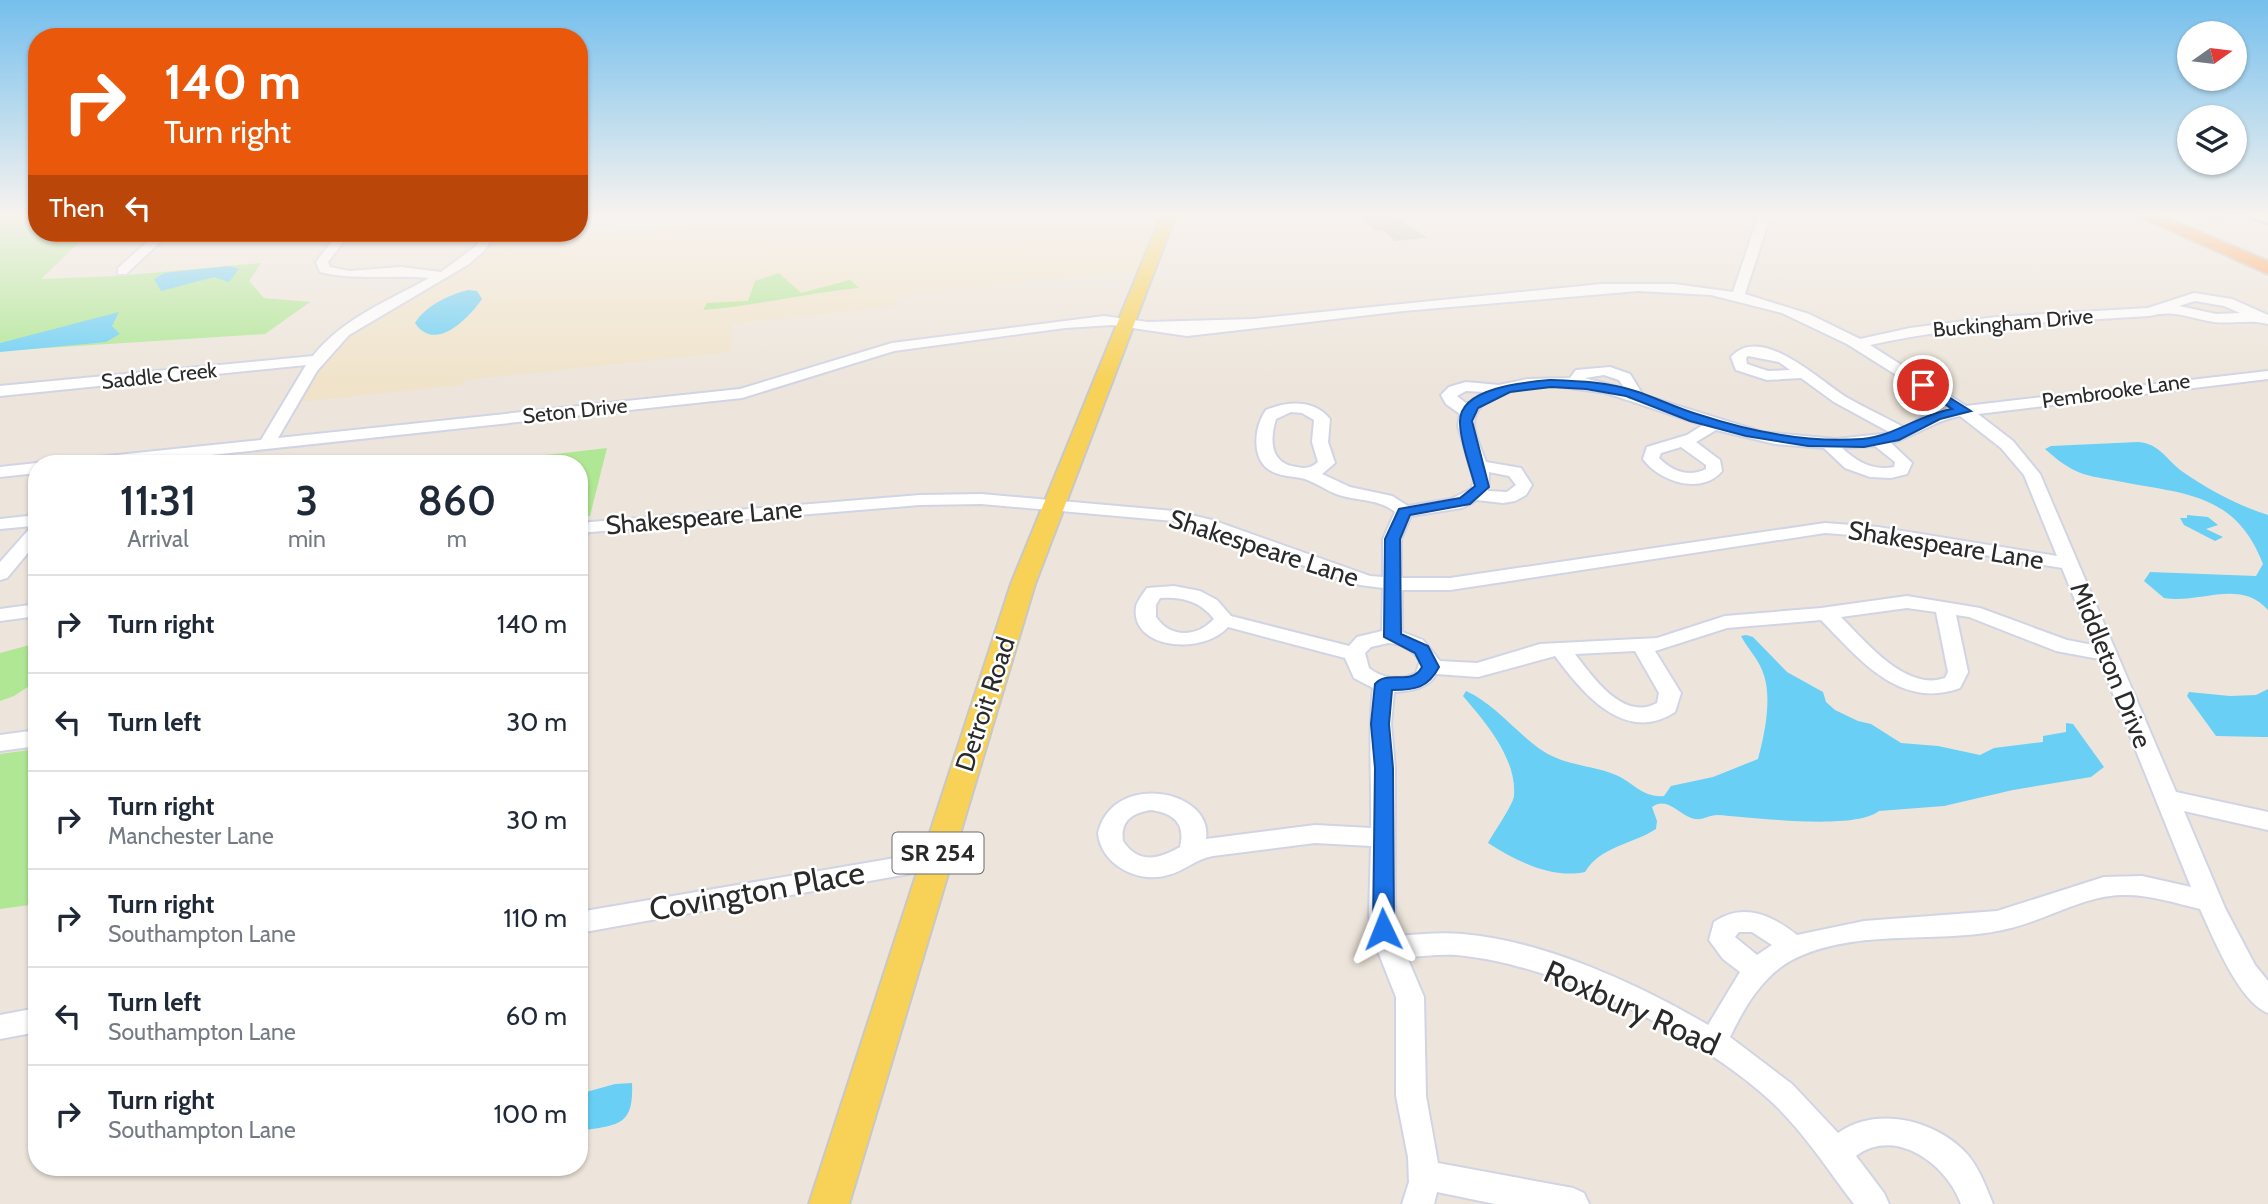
<!DOCTYPE html>
<html lang="en">
<head>
<meta charset="utf-8">
<style>
	body { margin:0; font-family:Cabin,sans-serif; background:#f6f6f7; color:#1f2937; height:100vh; display:flex; flex-direction:column; font-size:26px; white-space:nowrap }
	* { box-sizing:border-box; margin:0 }
	p { font-size:23px; color:#747a83 }
	.icon { flex:none; width:38px; height:38px; fill:none; stroke:currentColor; stroke-width:2; stroke-linecap:round; stroke-linejoin:round }
	.map { position:relative; flex:1; overflow:hidden }
	.drawer { position:absolute; left:28px; top:455px; width:560px; height:721px; display:flex; flex-direction:column; background:#fff; border-radius:28px; box-shadow:0 2px 5px #0004 }
	.drawer>* { flex:none }
	.guide { position:absolute; left:28px; top:28px; width:560px; height:214px; border-radius:28px; box-shadow:0 2px 5px #0004; background:#ea580c; color:#fff; overflow:hidden }
	.needle { width:46px; rotate:76deg }
	.buttons { position:absolute; left:2177px; top:21px; display:grid; gap:14px }
	.buttons a { display:grid; place-items:center; width:70px; height:70px; border-radius:50%; background:#fff; box-shadow:0 2px 5px #0004; font-size:35px }
	.pin { position:absolute; display:grid; place-items:center; width:60px; height:60px; color:#fff; margin:-30px; border:4px solid #fff; border-radius:50%; box-shadow:0 2px 7px #0007 }
	.me { position:absolute; width:77px; margin:-38px; rotate:358deg; stroke-linejoin:round; filter:drop-shadow(0 0 5px #0008) }
	.turn { display:flex; align-items:center; gap:24px; height:147px; padding:0 21px; font-size:32px }
	.turn .icon { width:91px; height:91px; stroke-width:2.5 }
	.turn b { display:block; font-size:49px; line-height:60px }
	.then { display:flex; align-items:center; height:66px; padding:0 21px; background:#0003; gap:14px; font-size:26px }
	.eta { display:flex; justify-content:space-evenly; align-items:center; height:119px; text-align:center }
	.eta b { font-size:42px; font-weight:600; line-height:49px }
	ul { padding:0; list-style:none }
	li { display:flex; align-items:center; gap:21px; height:98px; padding:0 21px; border-top:2px solid #e0e1e3 }
	li div { flex:1 }
	li b { display:block; font-size:26px }
	li em { font-style:normal }
	.map>svg:first-child { display:block }
	.education { fill:#f0e3ca }
	.green { fill:#b0e795 }
	.water { fill:#69cff5 }
	.lines { fill:none; stroke-linecap:round; stroke-linejoin:round }
	.stream { stroke:#69cff5; stroke-width:2.5 }
	.building { fill:#c5bfb8; stroke:#c8c2b5; stroke-width:2 }
	.minor-casing { stroke:#d1d4e4; stroke-width:4 }
	.major-casing { stroke:#c8c8c8; stroke-width:4 }
	.highway-casing { stroke:#c8c8c8; stroke-width:4 }
	.minor { fill:#fff; fill-rule:evenodd }
	.major { fill:#f8d256; fill-rule:evenodd }
	.highway { fill:#ff9f54; fill-rule:evenodd }
	.route { fill:#1a73e8; stroke:#114b97; stroke-width:2 }
	.labels { text-anchor:middle; stroke-width:5; stroke-linejoin:round; paint-order:stroke }
	.far-street-label { font-size:21px; fill:#2a2a2a; stroke:#fff }
	.shield { fill:#fff; stroke:#6a6a6a; stroke-width:2 }
	.shield-label { font-size:24px; font-weight:bold; fill:#2a2a2a }
	.street-label { font-size:26px; fill:#2a2a2a; stroke:#fff }
	.near-street-label { font-size:32px; fill:#2a2a2a; stroke:#fff }
</style>
</head>
<body>
<div class="map">
<svg width="2268" height="1204" viewBox="0 0 2268 1204">
	<rect width="100%" height="100%" fill="#ede5db"/>
	<!-- education -->
	<path class="education" d="M741,214h423l-24,57 -245,24 2,11 -165,18 -1,28 -267,28 -2,5 -163,17 26,-43 19,-22 107,-63 41,-35 63,-5v3l185,-17z"/>
	<!-- green -->
	<path class="green" d="M0,214h37v19h52l-48,46 76,-3 144,-13 -12,18 15,17 46,4 -45,32 -265,17z
		M779,273l22,20 49,-13 9,8c-52,5 -103,18 -156,22l4,-7 41,-2 7,-20z
		M607,448l-17,68 -11,1 7,-44 -7,-4v-5l-14,-4 -25,4h-72z
		M37,643v38l-23,15 -14,5v-48z
		M37,749v155l-37,5v-155z"/>
	<!-- water -->
	<path class="water" d="M230,266l9,3 -10,13 -15,-5 -53,14 -7,-12 10,-6z
		M468,290l9,1 5,8c-14,20 -47,54 -67,24 11,-18 34,-28 53,-33z
		M119,312l-7,14 8,8 -14,8 -106,10v-9z
		M2138,442c23,2 28,18 45,30 24,17 56,34 85,43v95c-28,-32 -68,-6 -104,-12l-20,-17 6,-9 106,4 7,-12c-28,-74 -84,-70 -151,-84 -11,-2 -26,-4 -36,-9 -11,-5 -22,-14 -31,-22l6,-3z
		M2187,515l21,2 10,8 -12,4 17,8 -8,4 -31,-16 -4,-7h7z
		M1746,635l7,2 34,35 36,20 3,10 9,8 23,11 13,3 30,19 37,3 42,9 14,-7 49,-6v-6l23,-4v-9l7,1 31,43 -13,10 -78,13 -69,16 -65,5c-25,20 -128,6 -162,4 -7,0 -14,5 -21,4 -16,-2 -28,-24 -44,-12l5,14 -1,8c-25,16 -55,17 -71,43 -33,7 -69,-11 -97,-29 6,-11 25,-38 26,-47 3,-38 -29,-74 -51,-100l3,-5c28,12 50,42 77,60 23,15 49,14 73,24 18,8 27,23 48,21l7,-10 42,-9 45,-18c7,-26 15,-64 4,-89 -5,-13 -15,-22 -21,-34z
		M2268,689v48h-5l-47,-1 -29,-40 2,-4 41,4 26,-1z
		M632,1083c2,44 -14,42 -53,48v-37l36,-10z"/>
	<g class="lines">
		<!-- stream -->
		<path class="stream" d="M2212,218l29,-3 27,9"/>
	</g>
	<!-- building -->
	<path class="building" d="M1360,214h31l33,23 -29,3 -9,-9 -11,-2z"/>
	<g class="lines">
		<defs>
			<path id="minor" d="M1759,214h12l-26,80 64,20 51,25 50,-11 86,-11 152,-9 46,-15 38,6 36,16v9c-18,-5 -36,0 -54,-2 -26,-4 -39,-13 -65,-6 -94,6 -187,8 -279,29l96,61 302,-35v8l-290,35 35,27 27,33 136,318 92,20v18l-84,-19 41,97 30,57 13,16v32c-29,-11 -55,-76 -68,-104 -25,-6 -52,-15 -78,-14 -39,1 -74,24 -111,33 -71,18 -153,-2 -219,32 -30,16 -48,48 -62,77l62,47 46,49c39,-28 99,-13 130,22 12,15 18,32 25,49h-32c-14,-39 -65,-78 -105,-48l28,37 5,11h-35c-26,-34 -49,-70 -80,-100 -71,-67 -211,-137 -309,-148 -19,-3 -39,0 -58,1l17,40 2,99 12,67 135,25 11,5 5,11h-94l-58,-12 -3,12h-32l7,-22 -1,-25 -12,-61v-99l-23,-58 -4,-24 2,-69 -56,-3 -102,13c-18,3 -28,15 -45,19 -30,9 -67,-10 -70,-42 15,-63 116,-43 108,6l109,-14 56,3c1,-47 -3,-94 2,-140l-19,-10 -9,-20 -117,-31c-26,29 -98,22 -92,-20 1,-6 7,-13 11,-19l27,-2 26,5 17,9 14,16 118,30 8,-9 25,-6 1,-43 -23,-3 -186,-64 -193,-17 -61,1 -341,28v-10l341,-28 61,-1 193,17 38,9 158,56 13,1v-38l12,-27c-15,-13 -37,-11 -56,-17 -12,-4 -22,-12 -34,-16 -11,-3 -22,-2 -32,-7 -23,-11 -19,-45 -7,-62 21,-9 48,-11 64,9l-2,23 7,21 -13,11 28,13 42,9 16,10 43,-7 20,-10 3,-8 -16,-55 2,-12 -14,-10 -5,-9 8,-8 17,-5 33,3 28,-6 43,-1 6,-8 34,-3 20,7 13,21 119,37 74,7 55,-6 -57,-31 -33,-24 -34,2 -31,-10 -5,-13c30,-34 89,24 115,40 19,11 39,20 59,31l22,-14 22,-6 -102,-64 -65,-31 -71,-18 -73,-4 -235,20 -216,25 -75,-11 -47,3 -171,23 -152,47 -615,66h-56l8,-5 182,-19 45,-75 -306,31v-10l313,-30c30,-38 75,-55 116,-78 -37,-4 -73,3 -109,-6l-4,-10 22,-29h12l-22,29 2,5 19,4 52,-4 40,5 35,-26 8,-13h12l-12,18 -15,13 -120,71 -32,36 -39,67 462,-49 152,-46 212,-27 44,6 105,-3 349,-35h72l59,8zM2195,301l29,5 16,7 -24,1 -37,-8zM1748,356l31,6 11,8 -22,1 -21,-7 -1,-6zM1604,375l15,5 6,9 -40,-11zM1555,386l51,7 97,32 -16,10 -40,12 -4,12c16,22 58,37 79,12l-2,-11 -24,-18 20,-12 59,14 49,4 21,20 25,9 21,1 16,-4 5,-11 -21,-20c25,-7 44,-23 69,-27l41,32 23,27 33,81 -179,-29 -53,-4 -375,55h-49v-39l10,-23 51,-8 15,-8 26,3 12,-2 11,-6 6,-10 -11,-17 -35,-6c-4,-12 -11,-24 -12,-37 0,-35 56,-38 81,-39zM1466,391l18,1 -17,12 -10,-8zM1291,412l11,1 12,7 -2,22 6,20c-7,6 -12,7 -21,5 -26,-3 -28,-25 -21,-48zM1875,446l20,16 -1,5c-21,4 -37,-5 -52,-19zM1681,447l25,18v4c-17,9 -34,2 -47,-11l2,-5zM1489,472l20,4 7,9 -9,7 -19,-1zM1825,533l53,4 184,31 31,77 -26,-5 -87,-32 -73,-12 -86,12 -96,8 -68,22 -117,6 -63,19 -37,-2 -17,-21 -21,-8v-42h48zM1160,598c22,-1 40,3 54,21 -17,18 -43,20 -58,-2v-12zM1907,608l29,4 12,60 -3,6c-39,14 -80,-37 -104,-61zM1956,615l13,2 87,34 43,8 92,228 -49,-11 -38,1 -107,34 -133,10 -67,14c-26,-20 -53,-33 -83,-13l-5,18 14,19 17,13 -32,53c-69,-41 -164,-84 -245,-91 -22,-2 -43,0 -65,2l-3,-21v-147l-4,-44 3,-32c15,-1 35,-3 42,-18l42,3 77,-21c27,36 69,89 120,56l6,-19 -26,-42 72,-23 94,-8c39,40 79,90 139,68l8,-16zM1388,643c14,1 24,6 32,18l-4,12c-16,8 -33,6 -47,-5l-4,-15 6,-6zM1635,651l24,42 -2,10c-34,19 -65,-27 -82,-49zM1151,810c22,3 35,13 29,37 -21,12 -41,18 -57,-6 -3,-20 9,-28 28,-31zM1739,932h13l20,13 -15,10 -22,-18z
				M157,233h13l-44,41h-8v-6z
				M37,463l3,1h-3v9l-37,4v-10z
				M37,515v27l-30,36 -7,2v-18l32,-36 -32,3v-10z
				M37,604v12l-37,5v-12z
				M37,730v16l-37,5v-16z
				M936,851l9,2 3,7 -3,7 -9,2 -357,64v-21z
				M37,1008v24l-37,7v-24z"/>
			<path id="major" d="M1162,214h14l-141,370 -186,620h-40l202,-620z"/>
			<path id="highway" d="M2134,214h23l111,47v13z"/>
		</defs>
		<!-- minor casing -->
		<use href="#minor" class="minor-casing"/>
		<!-- major casing -->
		<use href="#major" class="major-casing"/>
		<!-- highway casing -->
		<use href="#highway" class="highway-casing"/>
		<!-- minor -->
		<use href="#minor" class="minor"/>
		<!-- major -->
		<use href="#major" class="major"/>
		<!-- highway -->
		<use href="#highway" class="highway"/>
	</g>
	<!-- sky -->
	<linearGradient id="sky" x2="0" y2="1"><stop stop-color="#75bfed"/><stop offset="0.56" stop-color="#f7f3ef"/><stop offset="1" stop-color="#f7f3ef" stop-opacity="0"/></linearGradient>
	<rect width="2268" height="383" fill="url(#sky)"/>
	<!-- route -->
	<path class="route" d="M1551,380c28,1 57,2 84,11 22,7 43,18 65,24 52,17 108,28 162,24 34,-3 58,-25 90,-30l-33,-22 -2,-2 6,-4 48,30 -31,8 -41,21 -35,7 -56,-1 -62,-10 -56,-15 -64,-25 -40,-7 -35,-2 -41,5 -32,16 -6,13 17,66 -19,17 -60,11 -10,24 1,95 27,12 11,21c-11,21 -24,23 -47,23l-3,34 4,44 1,161 -3,6 -8,2 -7,-2 -3,-6 2,-161 -4,-44 4,-40c13,-15 36,3 47,-17l-7,-14 -31,-16 1,-98 14,-30 61,-11 15,-12c-5,-20 -15,-44 -15,-64 -1,-35 67,-40 91,-42z"/>
	<g class="labels">
		<!-- far-street labels -->
		<g class="far-street-label">
			<text transform="translate(2013 323) rotate(-5)" y="7">Buckingham Drive</text>
			<text transform="translate(159 376) rotate(-6)" y="7">Saddle Creek</text>
			<text transform="translate(2116 391) rotate(-8)" y="7">Pembrooke Lane</text>
			<text transform="translate(575 411) rotate(-6)" y="7">Seton Drive</text>
		</g>
		<!-- shield labels -->
		<rect class="shield" x="892.5" y="832.5" width="91" height="41" rx="5"/>
		<g class="shield-label">
			<text x="938" y="861">SR 254</text>
		</g>
		<!-- street labels -->
		<g class="street-label">
			<text transform="translate(704 517) rotate(-5)" y="9">Shakespeare Lane</text>
			<text transform="translate(1946 545) rotate(9)" y="9">Shakespeare Lane</text>
			<text transform="translate(1264 548) rotate(18)" y="9">Shakespeare Lane</text>
			<text transform="translate(2111 665) rotate(68)" y="9">Middleton Drive</text>
			<text transform="translate(985 704) rotate(-72)" y="9">Detroit Road</text>
		</g>
		<!-- near-street labels -->
		<g class="near-street-label">
			<text transform="translate(757 891) rotate(-10)" y="11">Covington Place</text>
			<text transform="translate(1632 1008) rotate(24)" y="11">Roxbury Road</text>
		</g>
	</g>
</svg>
<div class="buttons">
<a><svg class="needle" viewBox="-14 -14 28 28"><path d="M0-13l5 13h-10z" fill="#e53935"/><path d="M0 13l5-13h-10z" fill="#747a83"/></svg></a>
<a><svg class="icon" aria-label="layers" viewBox="0 0 24 24"><path d="M12 4l9 5-9 5-9-5zM3 14l9 5 9-5"/></svg></a>
</div>
<div class="pin" style="left:1923px;top:385px;background:#d93025"><svg class="icon" aria-label="arrive" viewBox="0 0 24 24"><path d="M6 21V4h12l-3 4 3 4H6"/></svg></div>
<svg class="me" style="left:1383px;top:929px" viewBox="-20 -20 40 40"><path d="M0-17L14 15 0 8-14 15z" fill="#1a73e8" stroke="#fff" stroke-width="4"/></svg>
<div class="guide">
<div class="turn"><svg class="icon" aria-label="right" viewBox="0 0 24 24"><path d="M7 20v-9h11M14 6l5 5-5 5"/></svg><div><b>140 m</b>Turn right</div></div>
<div class="then">Then<svg class="icon" aria-label="left" viewBox="0 0 24 24"><path d="M17 20v-9H6M10 6l-5 5 5 5"/></svg></div>
</div>
<section class="drawer">
<div class="eta">
<div><b>11:31</b><p>Arrival</p></div>
<div><b>3</b><p>min</p></div>
<div><b>860</b><p>m</p></div>
</div>
<ul>
<li><svg class="icon" aria-label="right" viewBox="0 0 24 24"><path d="M7 20v-9h11M14 6l5 5-5 5"/></svg><div><b>Turn right</b></div><em>140 m</em></li>
<li><svg class="icon" aria-label="left" viewBox="0 0 24 24"><path d="M17 20v-9H6M10 6l-5 5 5 5"/></svg><div><b>Turn left</b></div><em>30 m</em></li>
<li><svg class="icon" aria-label="right" viewBox="0 0 24 24"><path d="M7 20v-9h11M14 6l5 5-5 5"/></svg><div><b>Turn right</b><p>Manchester Lane</p></div><em>30 m</em></li>
<li><svg class="icon" aria-label="right" viewBox="0 0 24 24"><path d="M7 20v-9h11M14 6l5 5-5 5"/></svg><div><b>Turn right</b><p>Southampton Lane</p></div><em>110 m</em></li>
<li><svg class="icon" aria-label="left" viewBox="0 0 24 24"><path d="M17 20v-9H6M10 6l-5 5 5 5"/></svg><div><b>Turn left</b><p>Southampton Lane</p></div><em>60 m</em></li>
<li><svg class="icon" aria-label="right" viewBox="0 0 24 24"><path d="M7 20v-9h11M14 6l5 5-5 5"/></svg><div><b>Turn right</b><p>Southampton Lane</p></div><em>100 m</em></li>
</ul>
</section>
</div>
</body>
</html>
